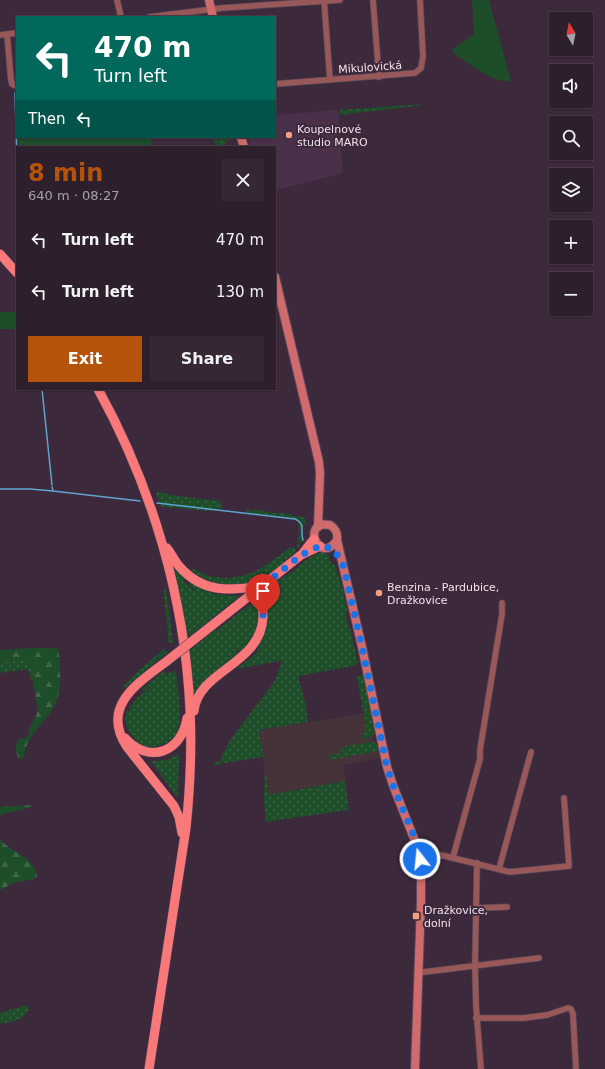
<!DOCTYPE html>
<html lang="en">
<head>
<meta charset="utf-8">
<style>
	body { margin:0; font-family:"DejaVu Sans",sans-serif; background:#362735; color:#f1f3f6; height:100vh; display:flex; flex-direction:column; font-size:15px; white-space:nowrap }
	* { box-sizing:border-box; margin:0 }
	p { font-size:13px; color:#a7a2aa }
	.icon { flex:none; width:22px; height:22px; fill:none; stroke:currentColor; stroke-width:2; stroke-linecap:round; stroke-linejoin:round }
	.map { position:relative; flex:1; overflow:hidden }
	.panel { position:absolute; left:16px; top:146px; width:260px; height:244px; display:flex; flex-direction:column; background:#2e1f2d; border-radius:0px; box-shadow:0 1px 3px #0004,0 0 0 1px #493d49 }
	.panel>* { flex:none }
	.top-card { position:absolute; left:16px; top:16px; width:260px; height:122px; border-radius:0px; box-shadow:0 1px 3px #0004,0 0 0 1px #493d49; background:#00695c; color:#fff; overflow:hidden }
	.needle { width:26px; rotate:350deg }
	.fabs { position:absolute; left:549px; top:12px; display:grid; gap:8px }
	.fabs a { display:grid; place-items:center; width:44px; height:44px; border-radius:0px; background:#2e1f2d; box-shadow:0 1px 3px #0004,0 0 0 1px #493d49; font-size:20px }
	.pin { position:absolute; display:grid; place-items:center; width:34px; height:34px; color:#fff; margin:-41px -17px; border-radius:50% 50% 50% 0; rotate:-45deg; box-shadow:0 0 4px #0007 }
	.pin .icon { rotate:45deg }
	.me { position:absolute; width:44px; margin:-22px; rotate:344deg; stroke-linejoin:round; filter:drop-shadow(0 0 3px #0008) }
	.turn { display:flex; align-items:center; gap:14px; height:84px; padding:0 12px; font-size:18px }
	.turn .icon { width:52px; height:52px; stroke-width:2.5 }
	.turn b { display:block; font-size:28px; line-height:34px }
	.then { display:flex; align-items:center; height:38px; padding:0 12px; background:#0003; gap:8px; font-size:15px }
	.round { display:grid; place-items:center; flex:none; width:42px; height:42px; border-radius:0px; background:#362735 }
	.summary { display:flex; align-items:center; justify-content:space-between; height:68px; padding:0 12px }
	h1 { font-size:24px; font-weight:800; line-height:30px; color:#b45309 }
	.action { display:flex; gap:8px; margin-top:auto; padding:8px 12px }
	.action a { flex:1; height:46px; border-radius:0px; background:#b45309; color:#fff; font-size:16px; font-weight:800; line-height:46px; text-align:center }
	.action a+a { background:#362735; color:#f1f3f6 }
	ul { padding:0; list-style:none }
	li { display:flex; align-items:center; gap:12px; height:52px; padding:0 12px }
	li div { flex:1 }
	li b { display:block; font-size:15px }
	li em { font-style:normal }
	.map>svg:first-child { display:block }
	.built { fill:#4a3149 }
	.industrial { fill:#463239 }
	.grass { fill:url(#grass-dots) }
	.forest { fill:url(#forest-firs) }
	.garden { fill:#1e4d2a }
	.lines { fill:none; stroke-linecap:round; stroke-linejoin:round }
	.stream { stroke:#5ea4d0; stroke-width:1.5 }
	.minor-casing { stroke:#594658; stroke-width:7 }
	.secondary-casing { stroke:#594658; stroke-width:10 }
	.primary-casing { stroke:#594658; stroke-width:10 }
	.minor { stroke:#975857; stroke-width:5.5 }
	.secondary { stroke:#cf6b6c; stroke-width:8 }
	.primary { stroke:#f9797b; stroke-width:9 }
	.primary-bridge-casing { stroke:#594658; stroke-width:10; stroke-linecap:butt }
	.primary-bridge { stroke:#f9797b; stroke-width:9 }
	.route { stroke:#1a73e8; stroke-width:7; stroke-dasharray:0 12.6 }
	.poi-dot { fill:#f2a080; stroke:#3d293c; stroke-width:1.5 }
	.labels { text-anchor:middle; stroke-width:4; stroke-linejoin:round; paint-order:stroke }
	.street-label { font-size:11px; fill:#eee1ed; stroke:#3d293c }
	.poi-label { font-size:11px; fill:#eee1ed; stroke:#3d293c; text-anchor:start }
</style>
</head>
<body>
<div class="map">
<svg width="605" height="1069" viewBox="0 0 605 1069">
	<defs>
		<pattern id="grass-dots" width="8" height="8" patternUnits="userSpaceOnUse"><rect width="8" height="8" fill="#1e4d2a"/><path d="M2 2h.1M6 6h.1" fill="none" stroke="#3f6649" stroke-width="1.8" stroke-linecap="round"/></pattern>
		<pattern id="forest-firs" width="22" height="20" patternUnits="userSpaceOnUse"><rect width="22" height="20" fill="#1e4d2a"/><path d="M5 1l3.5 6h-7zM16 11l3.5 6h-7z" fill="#3f6649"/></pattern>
	</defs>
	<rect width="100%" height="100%" fill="#3d293c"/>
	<!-- built -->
	<path class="built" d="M338,110l5,63 -68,17v-43h-24l-3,-10h27v-22z"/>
	<!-- industrial -->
	<path class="industrial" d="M367,713l7,29 3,2 2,14 -36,7 3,16 -78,14 -9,-65z"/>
	<!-- grass -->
	<path class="grass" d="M423,104l-7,2 -77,9v-5z
		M213,137h18l-1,4h-4l-1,6h-9z
		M157,491l13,4 50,6 3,7 -13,3 -48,-4 -6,-13z
		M248,508l4,3c9,-2 14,1 22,2 9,0 15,0 23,4l2,-1 5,1 2,3 -2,6 -4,3 1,6 3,4 -4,4 -2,6 -1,-1 2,-14 -1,-11 3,-1 -4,-3 -49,-6 -2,-2z
		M290,547l5,1 1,4 -13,9v2l-21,16 -7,3 -14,4 -26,-2 -24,-12 -1,-2 5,-1c7,5 13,7 20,8 31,5 53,-12 75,-30z
		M321,552l8,3v6l5,3 7,19 6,26 -1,9 4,10 8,36 -5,2 -55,10 7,26 3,20 -49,8 4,27 -38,6 -2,-1 -2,3 -5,1 -2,-2 1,-2 6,-1 1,-5 8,-16 44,-58 8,-20 -2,-1 -44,8 16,-12 7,-7 -2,-1c3,-8 7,-13 10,-23 2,-9 0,-17 -1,-25 -1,-14 18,-25 29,-31l1,-2 3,-1 -1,-1 16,-11z
		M172,565l14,13 -3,3 13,11 -3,-5h-2l-3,-4h3l23,11 26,2 -53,42 -6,-36z
		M166,589l7,53v1l-5,-1v-11l-5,-41z
		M253,603h2c4,7 3,11 2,18 -1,15 -6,20 -16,31l-4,-3 -1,2 2,3 -37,32 -6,8h-2l-4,-43 26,-21 1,1 29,-23z
		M164,649l4,3 -43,36 -2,-2 11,-11z
		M26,659l4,3 5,6 -2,13 -2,-2 -3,-10 -28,4v-11z
		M164,671l4,3 5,-3h3c1,14 7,46 2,58 -4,13 -21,21 -35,17 -4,-1 -7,-5 -9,-8 -7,-8 -11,-17 -7,-28l2,1 1,-2 -1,-1 8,-10 17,-14 -11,7 -1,-2z
		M363,675l12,56 -2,5 -7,2h-4v-3l4,-5 -9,-54z
		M370,742h4l3,2 1,7 -48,9 -1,-5 13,-2 -1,-6z
		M179,754l-1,45 -27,-38 15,-1z
		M265,765l4,30 76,-14 4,29 -9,1 -74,11 -2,-24z
		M27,1005l1,1 1,4c-9,12 -15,11 -29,14v-11z"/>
	<!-- forest -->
	<path class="forest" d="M31,648h24l3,1c2,7 2,15 2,22 1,12 0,25 -6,36 -10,18 -29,29 -30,51l-6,1c-2,-8 -4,-15 2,-21l5,1 5,-7 -1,-3 8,-15v-8l-4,-25 2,-13 -5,-6 -4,-3 -26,3v-12z
		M32,805v2l-29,7 -3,2v-9z
		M0,839c9,12 37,20 37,37l-3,3 -20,4 -14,7z"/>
	<!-- garden -->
	<path class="garden" d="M472,0h17l22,81c-5,0 -9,0 -13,-1 -16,-6 -31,-18 -45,-27v-4l21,-15z
		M18,137h112v1l21,-1 1,10h-133z
		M0,312h17v17h-17z"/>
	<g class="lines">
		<!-- stream -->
		<path class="stream" d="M15,93l2,69
			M42,389l10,96
			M52,487l1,4 87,10
			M0,489h30l23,2
			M157,503l138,16c11,5 5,12 8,21"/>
		<defs>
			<path id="minor" d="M117,0l4,17
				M324,0l6,80
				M373,0l6,77
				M149,17l73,-9 118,-8
				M7,34l4,46 1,4 5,3
				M0,35l17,-2
				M275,84l140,-11 6,-5 2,-12 -3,-56
				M419,854l9,-1 17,3 65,16 59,-6 -5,-68
				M453,857l27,-98v-9l22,-136v-11
				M477,863l-2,103 1,40 5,63
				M499,869l32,-117
				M476,908l31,-1
				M419,972h5l115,-14
				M476,1018h48l23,-3 21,-7 3,1 2,5 3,55"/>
			<path id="secondary" d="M209,0l4,17
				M241,137l3,10
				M275,277l44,185 1,11 -2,54
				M337,540c-18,27 -37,-21 -7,-15 6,4 8,8 7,15l25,107 25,120 7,21 23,58 4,18v38l-6,167"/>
			<path id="primary" d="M0,254l17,19
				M98,389c54,98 87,209 92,321 2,40 0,79 -4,118l-37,241
				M167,548c4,5 7,12 12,18 23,27 50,25 82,20
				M303,553l11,-14
				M210,627l91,-72 19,-9
				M167,661c-29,22 -67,45 -40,86l47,59 5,11 3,16
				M194,711c4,-41 67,-46 69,-94 0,-10 -2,-18 -8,-25
				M125,738c24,27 57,14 62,-20"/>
		</defs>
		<!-- minor casing -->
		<use href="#minor" class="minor-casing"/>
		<!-- secondary casing -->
		<use href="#secondary" class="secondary-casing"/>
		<!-- primary casing -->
		<use href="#primary" class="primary-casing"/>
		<!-- minor -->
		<use href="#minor" class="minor"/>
		<!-- secondary -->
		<use href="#secondary" class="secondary"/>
		<!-- primary -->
		<use href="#primary" class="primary"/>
		<defs>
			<path id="primary-bridge" d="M167,661l43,-34"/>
		</defs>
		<!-- primary-bridge casing -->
		<use href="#primary-bridge" class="primary-bridge-casing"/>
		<!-- primary-bridge -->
		<use href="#primary-bridge" class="primary-bridge"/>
	</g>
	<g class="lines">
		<!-- route -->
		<path class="route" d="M263,615l-1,-11 -7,-12 46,-37 19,-9 5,2 5,-1 12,13 20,87 25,120 7,21 22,53 4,18"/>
	</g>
	<!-- markers -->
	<g class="poi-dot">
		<circle cx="289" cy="135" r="4"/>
		<circle cx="379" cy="593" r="4"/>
		<rect x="412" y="912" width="8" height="8" rx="2"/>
	</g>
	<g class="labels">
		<!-- street labels -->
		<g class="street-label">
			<text transform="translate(370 67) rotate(-4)" y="4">Mikulovická</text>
		</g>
		<!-- poi labels -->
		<g class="poi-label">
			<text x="297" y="133">Koupelnové<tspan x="297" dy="13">studio MARO</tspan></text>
			<text x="387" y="591">Benzina - Pardubice,<tspan x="387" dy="13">Dražkovice</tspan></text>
			<text x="424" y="914">Dražkovice,<tspan x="424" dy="13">dolní</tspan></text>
		</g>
	</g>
</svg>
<div class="fabs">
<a><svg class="needle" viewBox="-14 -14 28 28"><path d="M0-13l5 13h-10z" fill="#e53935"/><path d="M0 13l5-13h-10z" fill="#a7a2aa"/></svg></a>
<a><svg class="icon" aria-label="sound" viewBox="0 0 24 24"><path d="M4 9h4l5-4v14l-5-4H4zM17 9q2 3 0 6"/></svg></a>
<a><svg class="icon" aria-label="search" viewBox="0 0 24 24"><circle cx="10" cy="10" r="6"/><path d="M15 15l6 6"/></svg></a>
<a><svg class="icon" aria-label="layers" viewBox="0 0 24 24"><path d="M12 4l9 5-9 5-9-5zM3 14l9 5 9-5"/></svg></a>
<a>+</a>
<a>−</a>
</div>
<div class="pin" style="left:263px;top:615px;background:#d93025"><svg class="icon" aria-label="arrive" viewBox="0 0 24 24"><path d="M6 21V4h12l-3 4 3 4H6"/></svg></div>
<svg class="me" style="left:420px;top:859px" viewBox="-20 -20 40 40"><circle r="17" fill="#1a73e8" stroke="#fff" stroke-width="3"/><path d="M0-11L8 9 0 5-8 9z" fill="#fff"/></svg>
<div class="top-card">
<div class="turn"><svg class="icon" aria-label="left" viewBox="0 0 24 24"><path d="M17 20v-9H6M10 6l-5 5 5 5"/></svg><div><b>470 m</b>Turn left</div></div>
<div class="then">Then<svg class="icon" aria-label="left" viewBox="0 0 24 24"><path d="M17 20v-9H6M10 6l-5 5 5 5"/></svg></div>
</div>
<section class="panel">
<div class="summary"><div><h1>8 min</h1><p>640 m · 08:27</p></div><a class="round"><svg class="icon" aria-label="close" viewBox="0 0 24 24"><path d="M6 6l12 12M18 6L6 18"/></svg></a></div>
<ul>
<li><svg class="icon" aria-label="left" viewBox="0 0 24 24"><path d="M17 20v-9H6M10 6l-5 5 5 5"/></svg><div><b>Turn left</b></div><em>470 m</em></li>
<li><svg class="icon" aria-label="left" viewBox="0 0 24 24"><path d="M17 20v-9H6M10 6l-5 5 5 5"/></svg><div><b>Turn left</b></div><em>130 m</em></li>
</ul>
<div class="action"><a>Exit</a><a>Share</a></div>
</section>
</div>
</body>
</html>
